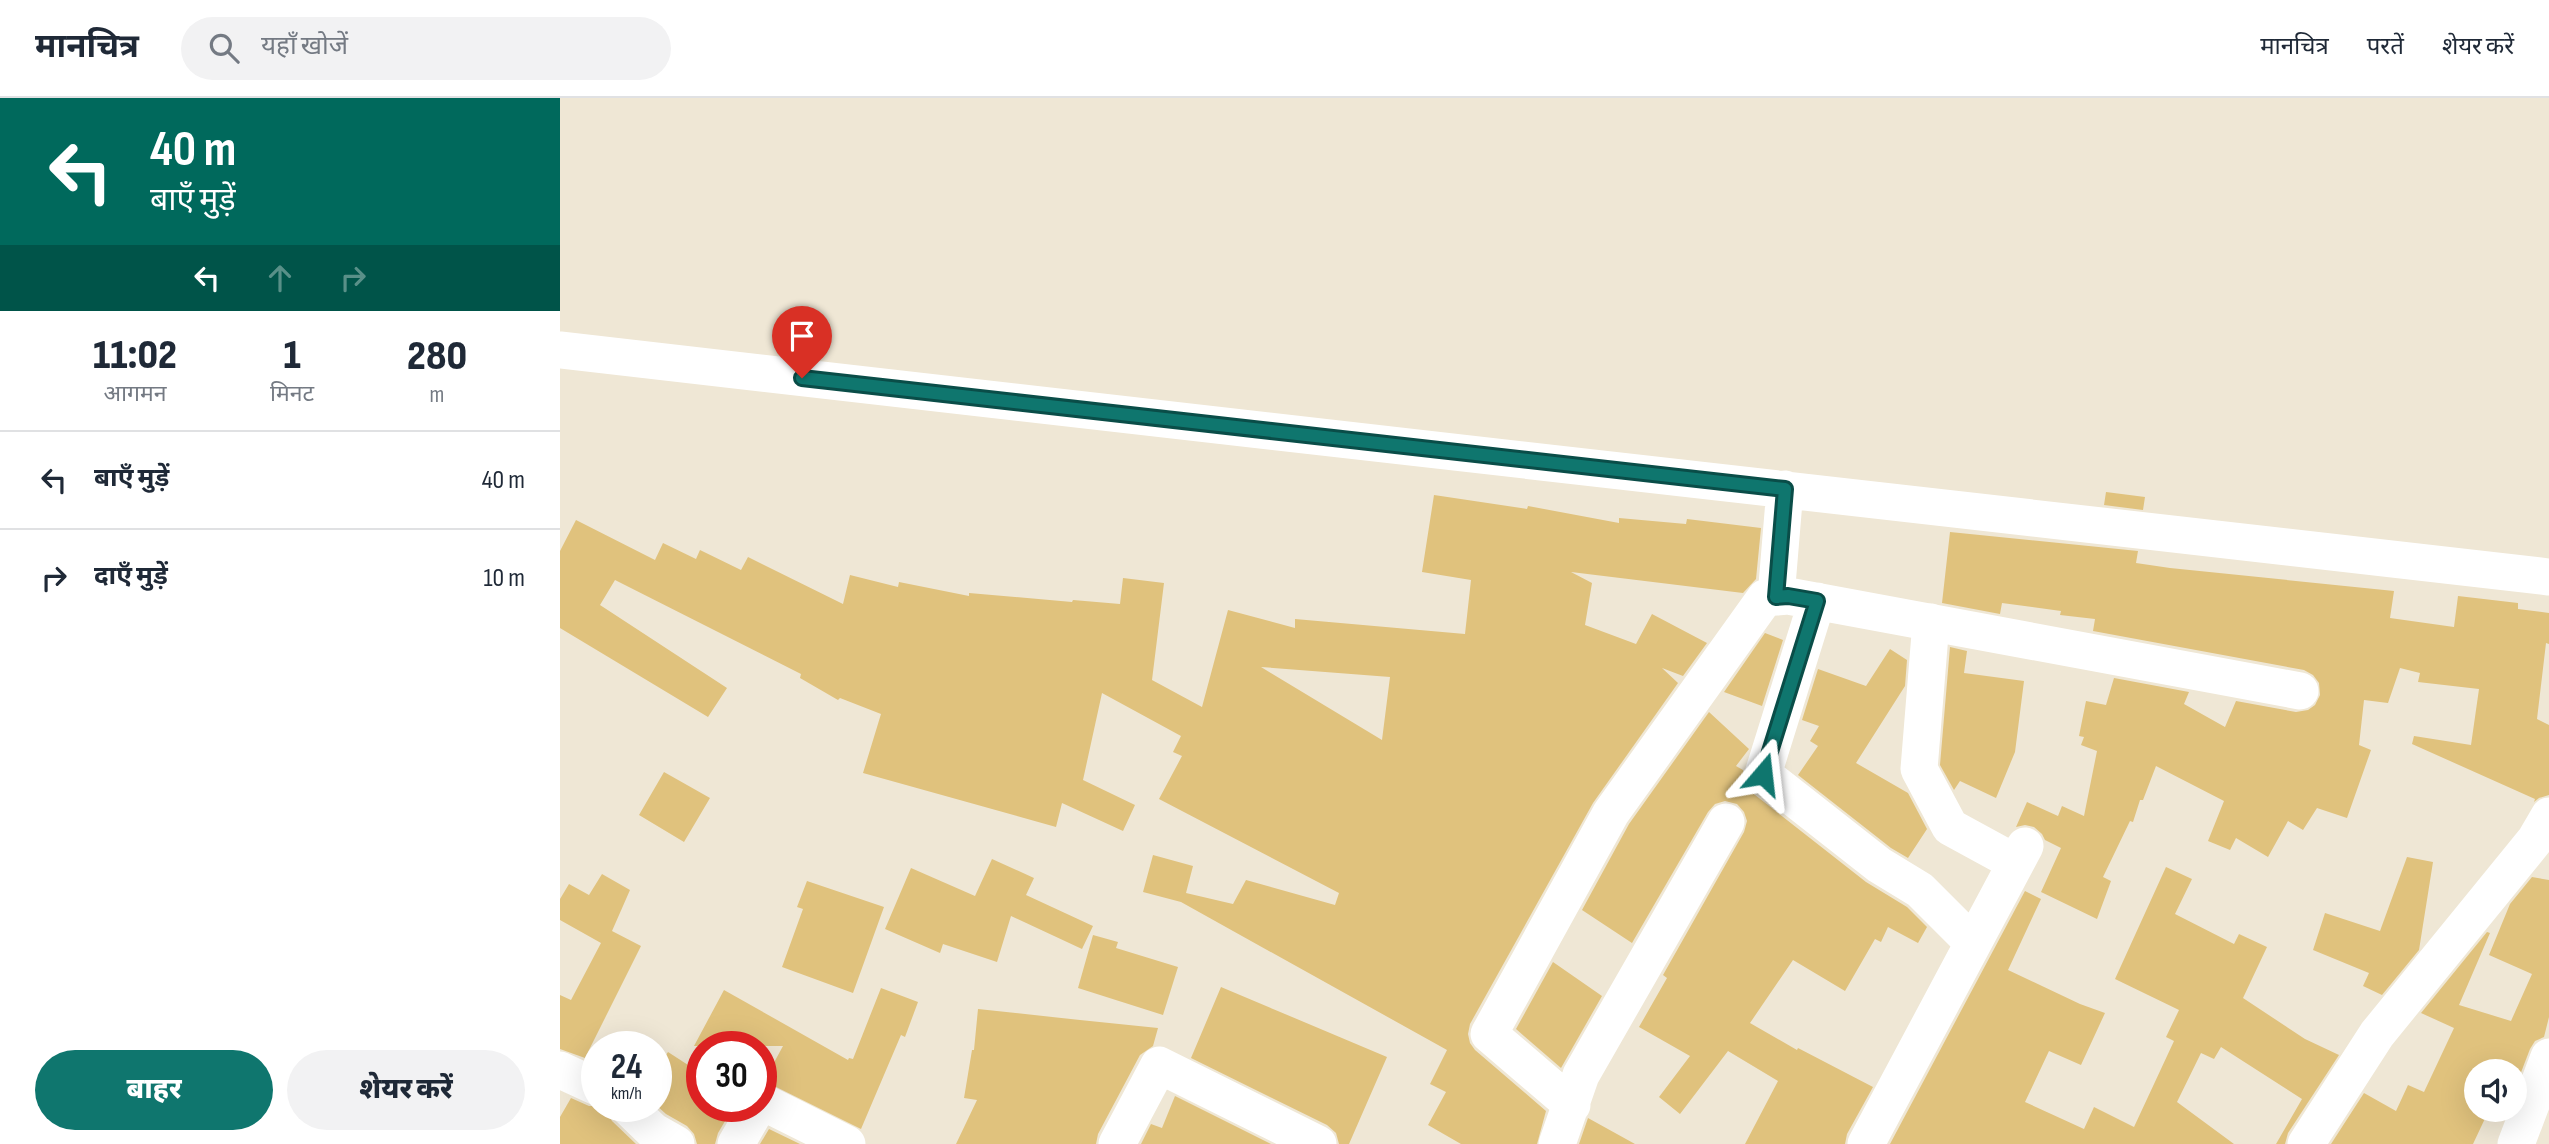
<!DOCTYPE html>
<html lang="hi">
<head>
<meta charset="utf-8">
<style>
	body { margin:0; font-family:"Sofia Sans Condensed","Noto Sans Devanagari",sans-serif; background:#f2f2f3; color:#1f2937; height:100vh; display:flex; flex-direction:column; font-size:26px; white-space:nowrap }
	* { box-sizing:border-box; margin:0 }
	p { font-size:23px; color:#747a83 }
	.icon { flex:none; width:38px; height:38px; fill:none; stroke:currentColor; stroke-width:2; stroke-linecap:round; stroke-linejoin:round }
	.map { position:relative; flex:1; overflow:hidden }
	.drawer { display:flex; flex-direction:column; background:#fff; width:560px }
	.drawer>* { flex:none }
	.hud { background:#00695c; color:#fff; overflow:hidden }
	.fabs { position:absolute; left:1904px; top:961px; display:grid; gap:14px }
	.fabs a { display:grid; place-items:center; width:63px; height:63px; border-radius:50%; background:#fff; box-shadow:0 7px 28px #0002; font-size:35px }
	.speed { position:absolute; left:21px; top:933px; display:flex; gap:14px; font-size:35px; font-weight:700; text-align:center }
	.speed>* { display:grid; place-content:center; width:91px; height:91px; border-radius:50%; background:#fff; box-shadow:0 7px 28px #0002; line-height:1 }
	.speed small { font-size:18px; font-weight:400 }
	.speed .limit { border:10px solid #d22; background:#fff; color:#111 }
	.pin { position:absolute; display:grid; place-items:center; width:60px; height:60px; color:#fff; margin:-72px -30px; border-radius:50% 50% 50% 0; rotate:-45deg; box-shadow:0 0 7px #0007 }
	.pin .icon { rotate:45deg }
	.me { position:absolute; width:77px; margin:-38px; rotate:17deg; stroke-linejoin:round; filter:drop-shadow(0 0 5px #0008) }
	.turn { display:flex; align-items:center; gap:24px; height:147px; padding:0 35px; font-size:32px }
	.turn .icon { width:91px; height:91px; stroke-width:2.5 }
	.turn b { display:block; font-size:49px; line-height:60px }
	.lanes { display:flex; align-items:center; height:66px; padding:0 35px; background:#0003; justify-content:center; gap:35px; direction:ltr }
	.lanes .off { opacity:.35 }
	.eta { display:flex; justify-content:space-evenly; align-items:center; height:119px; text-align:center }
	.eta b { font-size:42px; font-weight:800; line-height:49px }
	.button { display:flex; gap:14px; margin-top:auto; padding:14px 35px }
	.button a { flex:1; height:80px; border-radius:42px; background:#0f766e; color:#fff; font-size:28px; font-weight:800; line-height:80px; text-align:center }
	.button a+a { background:#f2f2f3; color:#1f2937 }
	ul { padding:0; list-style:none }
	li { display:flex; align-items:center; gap:21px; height:98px; padding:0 35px; border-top:2px solid #e0e1e3 }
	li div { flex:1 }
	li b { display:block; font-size:26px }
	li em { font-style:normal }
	header { display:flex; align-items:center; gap:42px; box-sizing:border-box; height:98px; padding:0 35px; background:#fff; border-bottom:2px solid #e0e1e3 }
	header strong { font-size:33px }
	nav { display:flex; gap:38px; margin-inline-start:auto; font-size:24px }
	.search { width:490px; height:63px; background:#f2f2f3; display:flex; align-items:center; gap:18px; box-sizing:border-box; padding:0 24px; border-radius:38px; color:#747a83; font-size:26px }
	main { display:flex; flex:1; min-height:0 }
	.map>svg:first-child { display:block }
	.building { fill:#e0c27d; fill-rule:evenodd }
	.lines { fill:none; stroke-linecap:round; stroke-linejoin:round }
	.minor { stroke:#fff; stroke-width:37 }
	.route-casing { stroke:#0a4d48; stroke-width:18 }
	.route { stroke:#0f766e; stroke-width:12 }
</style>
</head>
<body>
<header>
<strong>मानचित्र</strong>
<div class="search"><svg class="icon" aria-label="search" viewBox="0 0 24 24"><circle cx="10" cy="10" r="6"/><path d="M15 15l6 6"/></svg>यहाँ खोजें</div>
<nav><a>मानचित्र</a><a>परतें</a><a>शेयर करें</a></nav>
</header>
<main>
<section class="drawer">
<div class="hud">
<div class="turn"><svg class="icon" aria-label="left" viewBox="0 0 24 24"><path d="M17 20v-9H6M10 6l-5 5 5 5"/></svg><div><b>40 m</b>बाएँ मुड़ें</div></div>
<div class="lanes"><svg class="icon" aria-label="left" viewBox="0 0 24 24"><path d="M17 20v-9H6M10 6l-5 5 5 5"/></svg><svg class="icon off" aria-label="ahead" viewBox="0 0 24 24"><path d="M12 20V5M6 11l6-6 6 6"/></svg><svg class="icon off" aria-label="right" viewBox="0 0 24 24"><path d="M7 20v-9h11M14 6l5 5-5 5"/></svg></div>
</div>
<div class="eta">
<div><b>11:02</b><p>आगमन</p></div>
<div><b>1</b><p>मिनट</p></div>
<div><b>280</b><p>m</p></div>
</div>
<ul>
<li><svg class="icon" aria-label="left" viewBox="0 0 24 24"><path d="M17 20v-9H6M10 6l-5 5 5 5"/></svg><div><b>बाएँ मुड़ें</b></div><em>40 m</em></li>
<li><svg class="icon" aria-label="right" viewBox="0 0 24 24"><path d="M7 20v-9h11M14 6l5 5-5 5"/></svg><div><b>दाएँ मुड़ें</b></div><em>10 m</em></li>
</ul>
<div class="button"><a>बाहर</a><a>शेयर करें</a></div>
</section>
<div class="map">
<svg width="1989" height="1046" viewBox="0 0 1989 1046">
	<rect width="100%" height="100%" fill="#efe7d5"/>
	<!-- building -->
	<path class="building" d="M1546,394l39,5 -2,13 -39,-5z
		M874,397l93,14 1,-3 91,17v-5l67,6 1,-5 74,9 -5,51 -13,14 -172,-21 21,11 -7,42 51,19 16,-30 55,29 -24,33 -21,-8 16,15 -85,120 -123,221 -2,10 2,9 5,7 71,61 -9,33h-76l-33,-19 18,-33 -16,-8 17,-34 -266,-148 -38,-10 10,-37 40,11 -7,27 47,11 13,-24 89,25 4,-12 -180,-94 23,-43 -9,-4 8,-16 -79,-43 -19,87 52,25 -12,26 -61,-28 -6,24 -193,-54 18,-59 -41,-16 -2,2 -38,-22 1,-4 -186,-94 -15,25 127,83 -19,29 -148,-89v-77l16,-31 79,40 8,-17 33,16 4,-9 41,20 7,-13 95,47 7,-29 48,12 1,-5 70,14v-3l103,9 1,-2 47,4 3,-26 41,5 -12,97 50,27 26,-97 67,18v-9l170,15 6,-54 -49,-8zM701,569l129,10 -8,63z
		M1390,434l188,19 -2,12 34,5 224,23 -4,27 64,9 4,-31 60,7v6l31,4v31l-3,-1 -9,76 12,6v70l-10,3 -5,4 1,-3 -123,-55 2,-8 57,9 8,-56 -61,-7 2,-9 -20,-5 -12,35 -24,-3 -5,45 12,5 -24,68 -30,-10 -14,22 -15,-9 -20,36 -32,-19 -6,12 -22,-9 16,-40 -68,-35 -13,34h-3l-7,22 -3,-1 -27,56 8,4 -14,38 -56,-27 20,-44 -16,-8 -3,-6 -8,-7 -9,-2 -9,2 11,-25 31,14 4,-10 22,10 13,-65 -16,-6 3,-8 -5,-1 7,-35 20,4 8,-27 75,14 -5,12 41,23 11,-26 60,11 12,-2 7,-5 5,-10 -1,-12 -6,-8 -9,-5 -211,-39 2,-12 -35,-4 1,-4 -59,-8 -2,11 -58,-11z
		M1205,535l18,7 -21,66 -38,-14z
		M1390,549l17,4 -3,22 60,8 -9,71 -19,46 -36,-17 -6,9 -14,-25z
		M1330,551l17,11 -2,26 -49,77 52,30 19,36 -19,29 -17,-10 -93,-73 20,-29 -8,-5 9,-15 -17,-6 16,-51 48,17z
		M1149,614l40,37 -13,17 7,4v11l7,10 116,91 41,25 20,20 -9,16 -30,-16 -7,15 -6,-3 -30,52 -52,-31 -43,63 47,27 1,-2 75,39 -26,47 -2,10h-100l33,-63 -50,-30 -48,63 -21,-17 31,-41 -51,-29 28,-49 -4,-3 81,-143 3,-11 -3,-9 -7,-8 -12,-3 -10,3 -7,8 -76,131 -50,-33 47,-86z
		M104,674l46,26 -26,44 -45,-27z
		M1847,759l26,5 -14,88 -37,45 -19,-9 6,-13 -56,-23 12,-37 55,18z
		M432,761l42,19 -8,17 67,31 -11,23 -71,-33 -14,46 -54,-18 -3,9 -55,-24 26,-61 64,28z
		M1606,769l26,12 -17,35 59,30 5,-10 28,13 -24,51 62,41 34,16 -51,78 -3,11h-9l26,-45 -81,-52 -7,12 -13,-6 -24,49 57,42h-344l135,-253 16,8 -33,71 72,34 25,9 -24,52 -32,-14 -24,51 59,27 10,-22 40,20 40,-86 -8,-4 13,-27 -64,-31z
		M42,776l28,16 -18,41 29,15 -56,112 -25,-9v-54l11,5 30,-57 -41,-23v-21l9,-15 20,11z
		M1972,779l17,3v137l-5,20 -9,4 -5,8 -15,39v-17h-39v39h13l-16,34h-142l33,-51 32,18 12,-26 16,7 30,-64 -33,-15 66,-81 3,1 -31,72 52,16 21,-47 -43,-19 21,-51z
		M247,783l77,26 -31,86 -71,-26 21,-58 -6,-2z
		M533,837l25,7 -2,6 62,19 -15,48 -85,-27z
		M993,864l49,34 -41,72 -45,-39z
		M661,889l166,70 -38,87h-10l-3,-11 -9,-8 -136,-67z
		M321,890l37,14 -13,35 -4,-2 -40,94 -97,-48 19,-35h-89l30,-56 124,70 1,-2 4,1z
		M418,911l102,11 78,8 -5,18 -13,9 -42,79 -2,10h-140l21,-44 -13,-2 8,-48h2z
		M108,954l34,22v32h32l-16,27 -3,11h-18l-3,-10 -7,-8 -21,-12 -10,-9v-35z
		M615,998l96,48h-130l10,-20 11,4z
		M11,1000l18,8h18v6l5,9 24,23h-76v-27z
		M1028,1020l47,26h-56z
		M209,1031l31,15h-40z"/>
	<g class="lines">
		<!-- minor -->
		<path class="minor" d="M0,252l1989,227
			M1216,499l9,-108
			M1257,503l-54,173 116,91 41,25 53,53
			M1371,524l-12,147 31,58 66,36
			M0,972l37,17
			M201,1003l86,43
			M1012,1007l-83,-71 122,-221 154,-215 23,-2 512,95
			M67,1008l26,25 23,13
			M176,1046l22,-38
			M557,1046l42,-79 159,79
			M997,1046l24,-69 145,-253
			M1306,1046l159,-298
			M1746,1046l71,-110 158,-194 14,-24
			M1956,1046l33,-87"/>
	</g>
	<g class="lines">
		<defs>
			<path id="route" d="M242,280l983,111 -9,108 12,-1 29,5 -54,173"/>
		</defs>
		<!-- route casing -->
		<use href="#route" class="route-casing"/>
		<!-- route -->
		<use href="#route" class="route"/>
	</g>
</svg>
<div class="fabs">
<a><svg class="icon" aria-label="sound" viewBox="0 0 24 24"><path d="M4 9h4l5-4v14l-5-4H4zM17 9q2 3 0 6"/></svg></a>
</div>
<div class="speed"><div>24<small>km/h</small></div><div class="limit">30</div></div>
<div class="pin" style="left:242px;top:280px;background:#d93025"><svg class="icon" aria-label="arrive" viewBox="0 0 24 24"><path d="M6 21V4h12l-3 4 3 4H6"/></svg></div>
<svg class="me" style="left:1203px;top:676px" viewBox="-20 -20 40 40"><path d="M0-17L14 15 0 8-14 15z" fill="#0f766e" stroke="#fff" stroke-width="4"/></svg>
</div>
</main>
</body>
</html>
